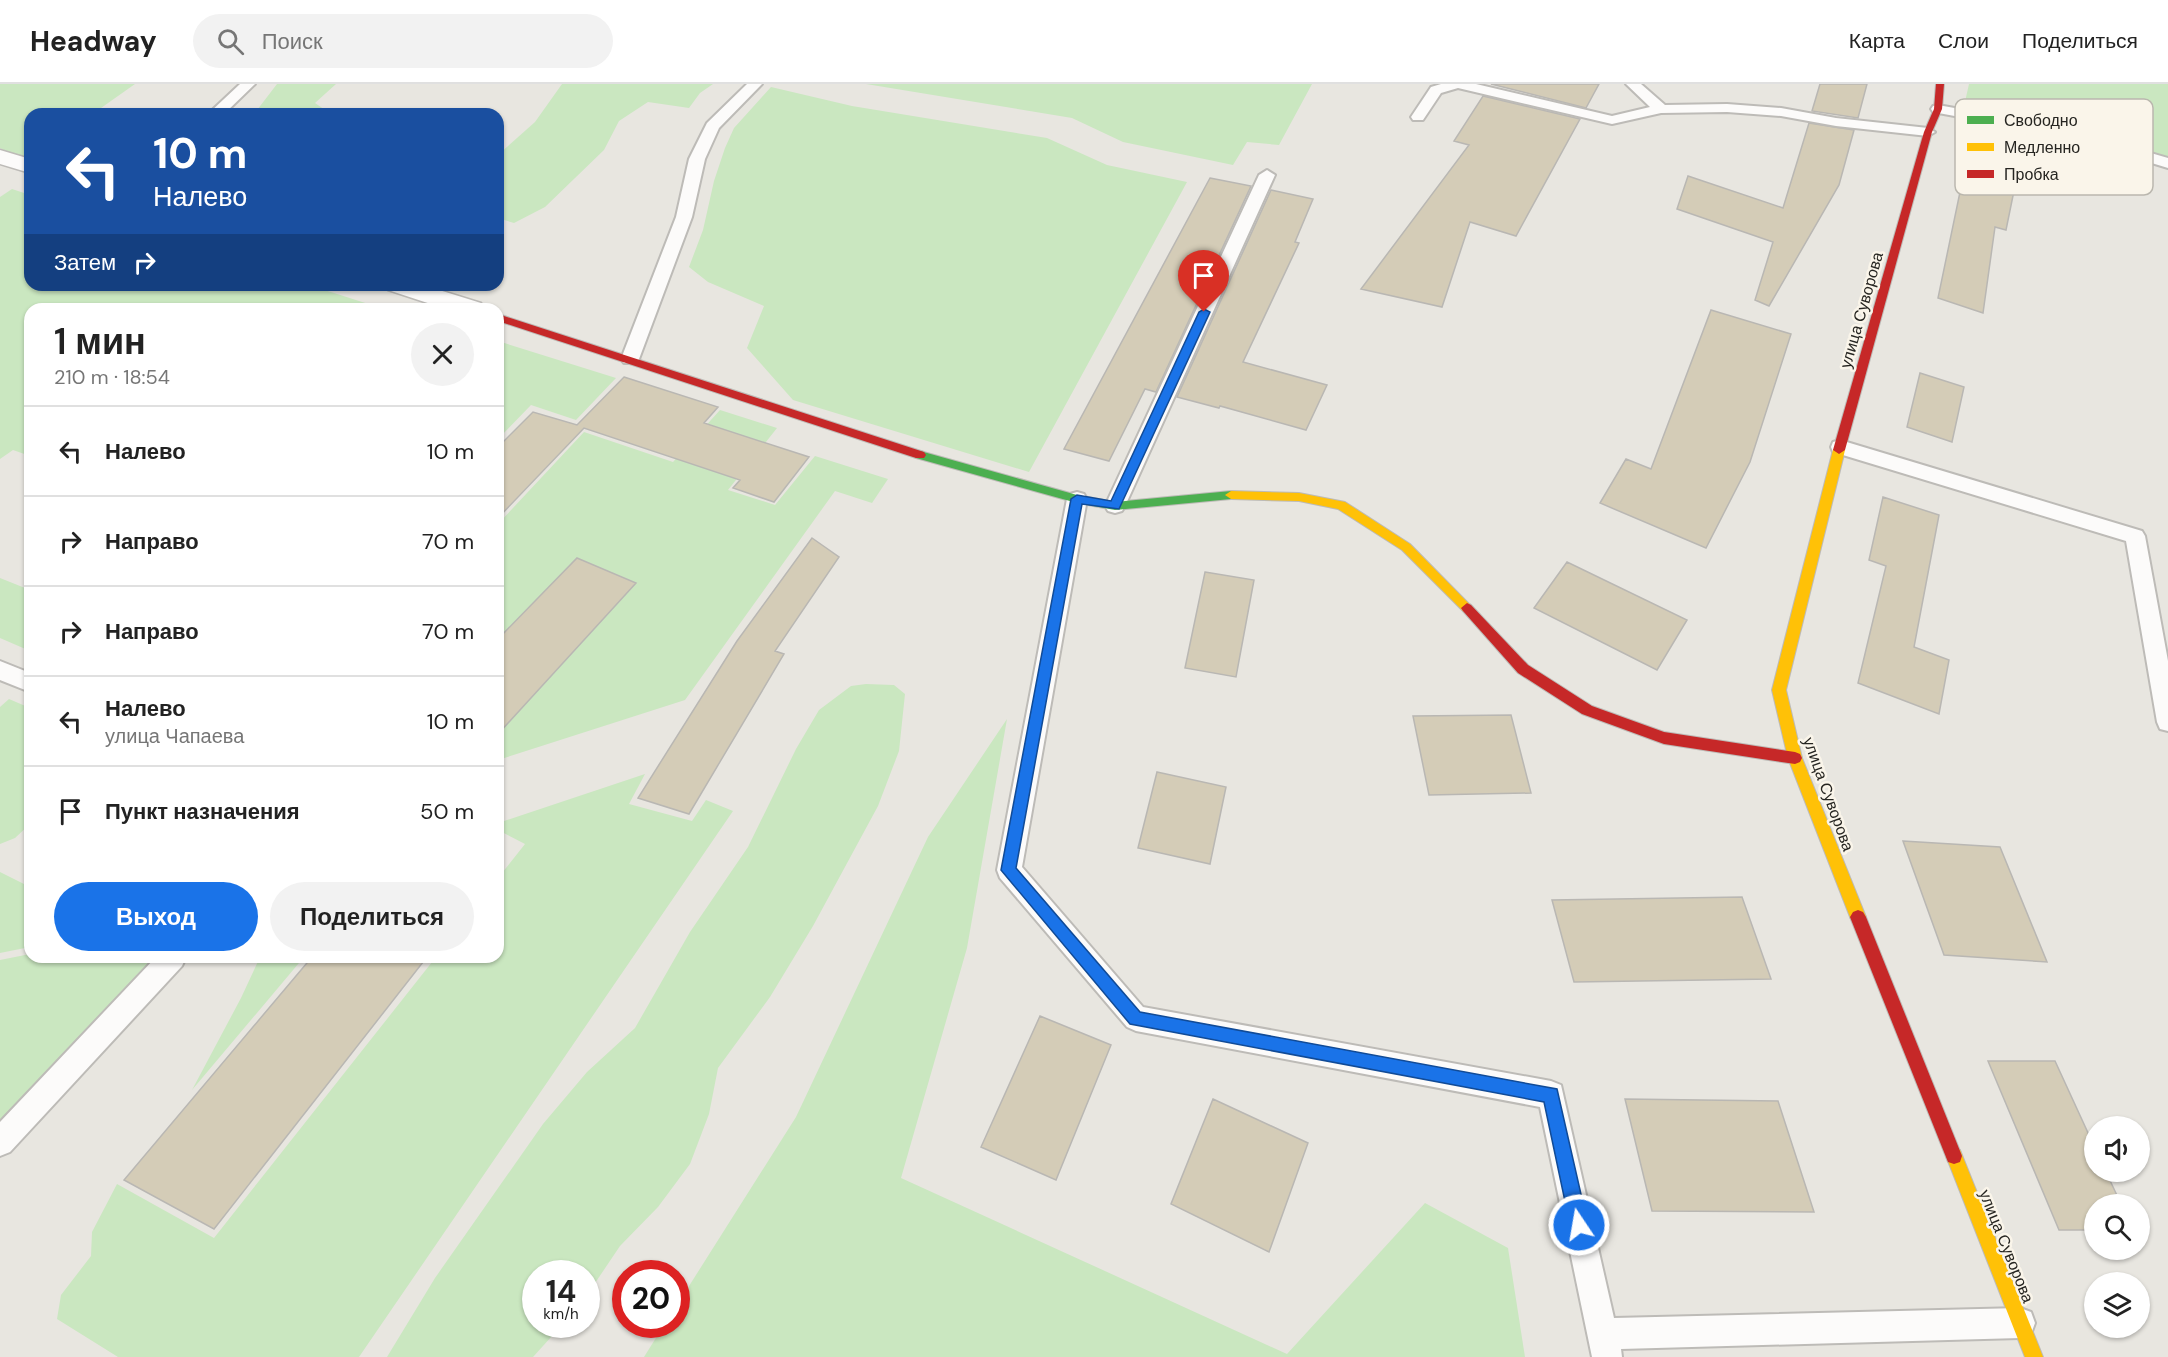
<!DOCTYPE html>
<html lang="ru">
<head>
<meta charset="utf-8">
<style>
	body { margin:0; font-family:"DM Sans",sans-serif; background:#f2f2f2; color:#222; height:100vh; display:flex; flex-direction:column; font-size:22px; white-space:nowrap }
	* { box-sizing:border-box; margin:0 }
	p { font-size:20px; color:#767676 }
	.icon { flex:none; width:33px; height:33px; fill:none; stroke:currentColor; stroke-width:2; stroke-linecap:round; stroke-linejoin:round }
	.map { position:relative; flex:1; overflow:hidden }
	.drawer { position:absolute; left:24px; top:219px; width:480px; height:660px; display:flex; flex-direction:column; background:#fff; border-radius:18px; box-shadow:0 2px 4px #0004 }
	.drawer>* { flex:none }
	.hud { position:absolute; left:24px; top:24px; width:480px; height:183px; border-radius:18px; box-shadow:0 2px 4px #0004; background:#1a4fa0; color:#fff; overflow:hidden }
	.tools { position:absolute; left:2084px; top:1032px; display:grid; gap:12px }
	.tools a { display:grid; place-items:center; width:66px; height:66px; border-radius:50%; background:#fff; box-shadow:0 2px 4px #0004; font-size:30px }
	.speed { position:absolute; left:522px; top:1176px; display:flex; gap:12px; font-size:30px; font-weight:700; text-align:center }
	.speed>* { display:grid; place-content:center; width:78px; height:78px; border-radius:50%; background:#fff; box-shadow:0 2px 4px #0004; line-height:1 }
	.speed small { font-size:15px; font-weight:400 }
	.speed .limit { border:9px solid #d22; background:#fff; color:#111 }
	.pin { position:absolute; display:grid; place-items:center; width:51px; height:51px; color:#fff; margin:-62px -26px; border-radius:50% 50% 50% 0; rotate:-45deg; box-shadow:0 0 6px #0007 }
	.pin .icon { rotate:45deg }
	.me { position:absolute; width:66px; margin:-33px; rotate:348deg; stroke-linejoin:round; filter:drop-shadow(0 0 4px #0008) }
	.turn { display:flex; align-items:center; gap:21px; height:126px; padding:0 30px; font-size:27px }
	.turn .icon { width:78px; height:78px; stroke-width:2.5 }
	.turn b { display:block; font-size:42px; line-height:51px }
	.then { display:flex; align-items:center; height:57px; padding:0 30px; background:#0003; gap:12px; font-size:22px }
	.round { display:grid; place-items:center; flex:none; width:63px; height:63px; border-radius:32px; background:#f2f2f2 }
	.headline { display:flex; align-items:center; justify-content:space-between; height:102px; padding:0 30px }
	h1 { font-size:36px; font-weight:600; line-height:45px }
	.cta { display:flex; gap:12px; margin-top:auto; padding:12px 30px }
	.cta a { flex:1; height:69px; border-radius:36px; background:#1a73e8; color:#fff; font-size:24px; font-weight:600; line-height:69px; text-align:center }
	.cta a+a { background:#f2f2f2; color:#222 }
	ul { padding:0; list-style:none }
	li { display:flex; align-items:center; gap:18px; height:90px; padding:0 30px; border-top:2px solid #e0e0e0 }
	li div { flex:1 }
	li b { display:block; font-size:22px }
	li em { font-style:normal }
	header { display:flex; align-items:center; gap:36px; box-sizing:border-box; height:84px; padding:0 30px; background:#fff; border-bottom:2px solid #e0e0e0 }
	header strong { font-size:28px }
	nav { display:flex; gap:33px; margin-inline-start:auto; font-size:21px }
	.search { width:420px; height:54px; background:#f2f2f2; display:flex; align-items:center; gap:15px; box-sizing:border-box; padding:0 21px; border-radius:33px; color:#767676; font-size:22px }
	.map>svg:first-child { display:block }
	.green { fill:#cae7c0 }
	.building { fill:#d4ccb7; stroke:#b9b7b3; stroke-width:1.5 }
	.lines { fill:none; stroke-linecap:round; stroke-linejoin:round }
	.lane-casing { stroke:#bdbbb7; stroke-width:4 }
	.street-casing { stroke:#bdbbb7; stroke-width:3 }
	.fast-casing { stroke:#bdbbb7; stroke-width:2 }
	.slow-casing { stroke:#bdbbb7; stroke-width:2 }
	.jam-casing { stroke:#bdbbb7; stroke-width:2 }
	.lane { fill:#fcfbfa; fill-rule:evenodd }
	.street { fill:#fcfbfa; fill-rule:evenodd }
	.fast { fill:#4caf50; fill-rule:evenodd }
	.slow { fill:#ffc107; fill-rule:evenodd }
	.jam { fill:#c62828; fill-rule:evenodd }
	.route { fill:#1a73e8; stroke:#114b97; stroke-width:1.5 }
	.labels { text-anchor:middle; stroke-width:5; stroke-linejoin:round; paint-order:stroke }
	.street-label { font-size:16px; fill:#262521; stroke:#faf5ea }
	.key { fill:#faf5ea; stroke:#bab7ae; stroke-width:1.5 }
	.key-label { font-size:16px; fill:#262521 }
</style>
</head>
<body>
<header>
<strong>Headway</strong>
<div class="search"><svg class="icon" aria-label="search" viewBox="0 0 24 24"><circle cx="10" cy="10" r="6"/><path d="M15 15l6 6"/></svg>Поиск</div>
<nav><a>Карта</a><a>Слои</a><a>Поделиться</a></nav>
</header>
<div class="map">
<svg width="2168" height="1273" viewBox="0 0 2168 1273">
	<rect width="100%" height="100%" fill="#e8e6e0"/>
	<!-- green -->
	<path class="green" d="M0,0h135l-34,24 27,6h-98v49l-30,-15z
		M277,0h59l-21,19 16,11h-77z
		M562,0h151l-13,9 -11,15 -41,-6 -29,19 -15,29 -59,57 -31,16 -16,-5v-63l37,-33z
		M866,0h446l-33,61 -32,-3 -14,23 -110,-23 -51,-24z
		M1969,0h199v74l-206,-43z
		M771,3l81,19 195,32 60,27 80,17 -158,290 -236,-72 -46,-52 17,-42 -56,-24 -19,-15 14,-37 11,-49 11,-33 9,-20z
		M12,105l18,6v90h279l75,24h-354v147l-17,-6 -13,9v-262z
		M498,257l118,37 -40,42 -45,-15 -33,34z
		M720,326l57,18 -49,62 47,15 40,-49 73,23 -16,24 -37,-12 -150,209 -187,60v-236l86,-92 89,30z
		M0,494l30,12v61l-30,-13z
		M866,600l28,1 11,9 -6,57 -21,55 -65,120 -43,71 -52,71 -9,46 -19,50 -32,43 -38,39 -33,49 -1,-21h-50v50l26,1 -29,32h-146l48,-79 108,-154 44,-52 48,-44 55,-96 58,-85 48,-98 23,-39 32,-24z
		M9,615l21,9v116l-15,14 -15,6v-137z
		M1007,635l-40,229 -66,230 386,176 138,-151 83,45 17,109h-881l20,-32 12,-1 1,-19 119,-188 132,-280z
		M645,690l-16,30 63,17 14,-21 27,11 -374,546h-241l-61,-38 4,-24 30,-39 1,-24 25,-48 97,54 222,-281h62v-79l27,-34 -27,-14v-7z
		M0,788l30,15v60l-30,6z
		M30,870v3h128l-158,163v-160z
		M260,873h44l-112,133 49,-92z"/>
	<!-- building -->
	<path class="building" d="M1491,0h108l-13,24z
		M1820,0h47l-9,34 -46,-7z
		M1483,12l97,23 -64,117 -46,-14 -28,85 -81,-18 108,-144 -15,-4z
		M1809,39l45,7 -15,55 -70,121 -14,-6 18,-58 -96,-33 11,-33 95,32z
		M1965,84l51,13 -10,49 -11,-3 -12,86 -45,-15z
		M1210,94l41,8 -95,206 -11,-3 -36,72 -45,-12z
		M1271,106l42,9 -18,43 4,1 -56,119 84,23 -21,45 -86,-24 -1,2 -42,-11z
		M1711,226l80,24 -41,128 -44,86 -106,-45 26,-44 25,10z
		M1920,289l44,14 -12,55 -45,-15z
		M624,293l94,30 -14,16 105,34 -35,45 -41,-14 7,-8 -156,-52 -86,90v-71l35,-35 44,13z
		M1883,413l56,18 -25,132 35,13 -10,54 -81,-31 28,-117 -17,-6z
		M812,454l27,19 -64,94 9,3 -95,160 -51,-16 99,-157z
		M577,474l59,25 -138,151v-95z
		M1567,478l120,58 -30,50 -123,-62z
		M1205,488l49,8 -18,97 -51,-9z
		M1511,631l20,78 -102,2 -16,-79z
		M1157,688l69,15 -16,77 -72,-16z
		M1903,757l97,6 47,115 -103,-7z
		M1742,813l29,82 -197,3 -22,-82z
		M312,873h115l-213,272 -90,-49z
		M1040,932l71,29 -55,135 -75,-33z
		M1988,977h67l39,85v26h12l15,32h-27v26h-35z
		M1213,1015l95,44 -39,109 -98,-48z
		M1625,1015l153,2 36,111 -162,-1z"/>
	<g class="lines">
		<defs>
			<path id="lane" d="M240,0h15l-31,30h-16z
				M747,0h15l-43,44 -14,31 -13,58 -53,142 -3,4h-12l-3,-4 55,-142 13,-58 18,-36z
				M1441,0h35l136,32 38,-9 -24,-23h15l24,21 62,-1 54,4 55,10 92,10 7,4 -7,4 -92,-10 -55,-10 -54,-4 -66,1 -49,11 -154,-36 -17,5 -18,27h-10l-2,-3 20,-30z
				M1938,21l127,23 103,30v10l-105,-32 -130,-24 -2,-3 2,-3z
				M1267,86l8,5 -150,331 -3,5 -7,2 -7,-2 -3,-5 154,-331z
				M1840,356l302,91 3,5 23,125v70l-8,-2 -3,-7 -31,-181 -293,-89 -2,-5 2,-5z
				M1077,408l7,2 3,5 -65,368 121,140 408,74 10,4 53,233 406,-10 11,4 4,11 -4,11 -11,4 -399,11 1,8h-30l-52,-250 -404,-76 -9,-4 -127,-149 -3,-8 70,-371 3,-5z
				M0,577l30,12v19l-30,-12z
				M156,873h30l-4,9 -172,186 -10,4v-34z"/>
			<path id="street" d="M0,66l30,9v14l-30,-9z
				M385,201h38l58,18 4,6h-39l-58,-19z"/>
			<path id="fast" d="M920,367l157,44 38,7 116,-11 6,4 -6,4 -116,11 -38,-7 -161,-45 -2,-3z"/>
			<path id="slow" d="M1839,362l6,4 -59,240 16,68 64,159 -3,5 -5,2 -5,-2 -3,-5 -62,-159 -16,-68 61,-240z
				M1231,407l68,2 46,9 65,42 63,64 -6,5 -4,-2 -61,-61 -64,-41 -39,-8 -68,-2 -6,-4z
				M1954,1064l6,2 83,207h-18l-79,-201 2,-6z"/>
			<path id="jam" d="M1936,0h8l-2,25 -10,23 -87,318 -6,4 -6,-4 91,-318 10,-23z
				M498,230l426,138 2,3 -2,3h-8l-418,-137z
				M1467,519l4,2 57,60 64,41 72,26 131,20 5,2 2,4 -2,4 -5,2 -131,-20 -82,-30 -64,-41 -55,-62 -2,-3z
				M1858,826l5,2 3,5 96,239 -2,6 -6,2 -6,-2 -98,-245 3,-5z"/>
		</defs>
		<!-- lane casing -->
		<use href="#lane" class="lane-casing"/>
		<!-- street casing -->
		<use href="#street" class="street-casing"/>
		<!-- fast casing -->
		<use href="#fast" class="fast-casing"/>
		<!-- slow casing -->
		<use href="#slow" class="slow-casing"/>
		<!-- jam casing -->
		<use href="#jam" class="jam-casing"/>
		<!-- lane -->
		<use href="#lane" class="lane"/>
		<!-- street -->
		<use href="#street" class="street"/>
		<!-- fast -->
		<use href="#fast" class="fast"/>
		<!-- slow -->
		<use href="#slow" class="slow"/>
		<!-- jam -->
		<use href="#jam" class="jam"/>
	</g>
	<!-- route -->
	<path class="route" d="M1204,225l6,3 -91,197 -37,-5 -66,364 124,144 417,77 31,136 -3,6 -6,3 -6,-3 -3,-6 -26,-123 -414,-78 -129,-154 70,-371 6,-4 34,6 88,-189z"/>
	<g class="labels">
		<!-- street labels -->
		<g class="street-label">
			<text transform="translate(1861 226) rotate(-74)" y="6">улица Суворова</text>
			<text transform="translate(1829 710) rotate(70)" y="6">улица Суворова</text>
			<text transform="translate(2007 1162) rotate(68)" y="6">улица Суворова</text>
		</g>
	</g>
	<!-- legend -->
	<rect x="1955" y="15" width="198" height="96" rx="9" class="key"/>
	<rect x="1967" y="32" width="27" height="8" fill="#4caf50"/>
	<rect x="1967" y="59" width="27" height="8" fill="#ffc107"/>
	<rect x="1967" y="86" width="27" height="8" fill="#c62828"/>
	<g class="key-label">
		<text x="2004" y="42">Свободно</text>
		<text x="2004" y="69">Медленно</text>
		<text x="2004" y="96">Пробка</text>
	</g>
</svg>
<div class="tools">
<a><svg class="icon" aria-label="sound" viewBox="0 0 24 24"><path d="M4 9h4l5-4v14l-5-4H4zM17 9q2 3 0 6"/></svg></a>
<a><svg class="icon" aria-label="search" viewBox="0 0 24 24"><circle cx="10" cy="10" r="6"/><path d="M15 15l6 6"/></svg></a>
<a><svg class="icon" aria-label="layers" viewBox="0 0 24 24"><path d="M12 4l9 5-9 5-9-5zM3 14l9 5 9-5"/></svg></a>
</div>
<div class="speed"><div>14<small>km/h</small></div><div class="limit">20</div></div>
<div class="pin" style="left:1204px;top:228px;background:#d93025"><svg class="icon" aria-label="arrive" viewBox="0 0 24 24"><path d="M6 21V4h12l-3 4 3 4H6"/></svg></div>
<svg class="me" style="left:1579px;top:1141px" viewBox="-20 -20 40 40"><circle r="17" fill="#1a73e8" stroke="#fff" stroke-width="3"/><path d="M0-11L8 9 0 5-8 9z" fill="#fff"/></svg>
<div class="hud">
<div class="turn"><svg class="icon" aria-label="left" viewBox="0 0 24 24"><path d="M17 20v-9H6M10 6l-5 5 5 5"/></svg><div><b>10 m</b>Налево</div></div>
<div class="then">Затем<svg class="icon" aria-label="right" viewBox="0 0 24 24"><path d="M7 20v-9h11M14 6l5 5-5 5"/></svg></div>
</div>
<section class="drawer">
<div class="headline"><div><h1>1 мин</h1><p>210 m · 18:54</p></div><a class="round"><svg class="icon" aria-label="close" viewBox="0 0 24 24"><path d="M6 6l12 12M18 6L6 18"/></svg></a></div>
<ul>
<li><svg class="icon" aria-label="left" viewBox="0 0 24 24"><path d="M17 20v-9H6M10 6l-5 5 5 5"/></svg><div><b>Налево</b></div><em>10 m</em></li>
<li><svg class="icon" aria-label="right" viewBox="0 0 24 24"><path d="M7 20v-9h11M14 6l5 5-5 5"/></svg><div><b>Направо</b></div><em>70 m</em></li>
<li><svg class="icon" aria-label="right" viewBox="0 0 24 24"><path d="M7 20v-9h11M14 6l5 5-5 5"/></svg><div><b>Направо</b></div><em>70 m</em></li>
<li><svg class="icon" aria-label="left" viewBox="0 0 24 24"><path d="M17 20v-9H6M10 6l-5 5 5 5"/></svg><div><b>Налево</b><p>улица Чапаева</p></div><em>10 m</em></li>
<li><svg class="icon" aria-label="arrive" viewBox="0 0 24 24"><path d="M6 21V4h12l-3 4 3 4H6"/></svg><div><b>Пункт назначения</b></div><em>50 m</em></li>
</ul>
<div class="cta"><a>Выход</a><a>Поделиться</a></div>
</section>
</div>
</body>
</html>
